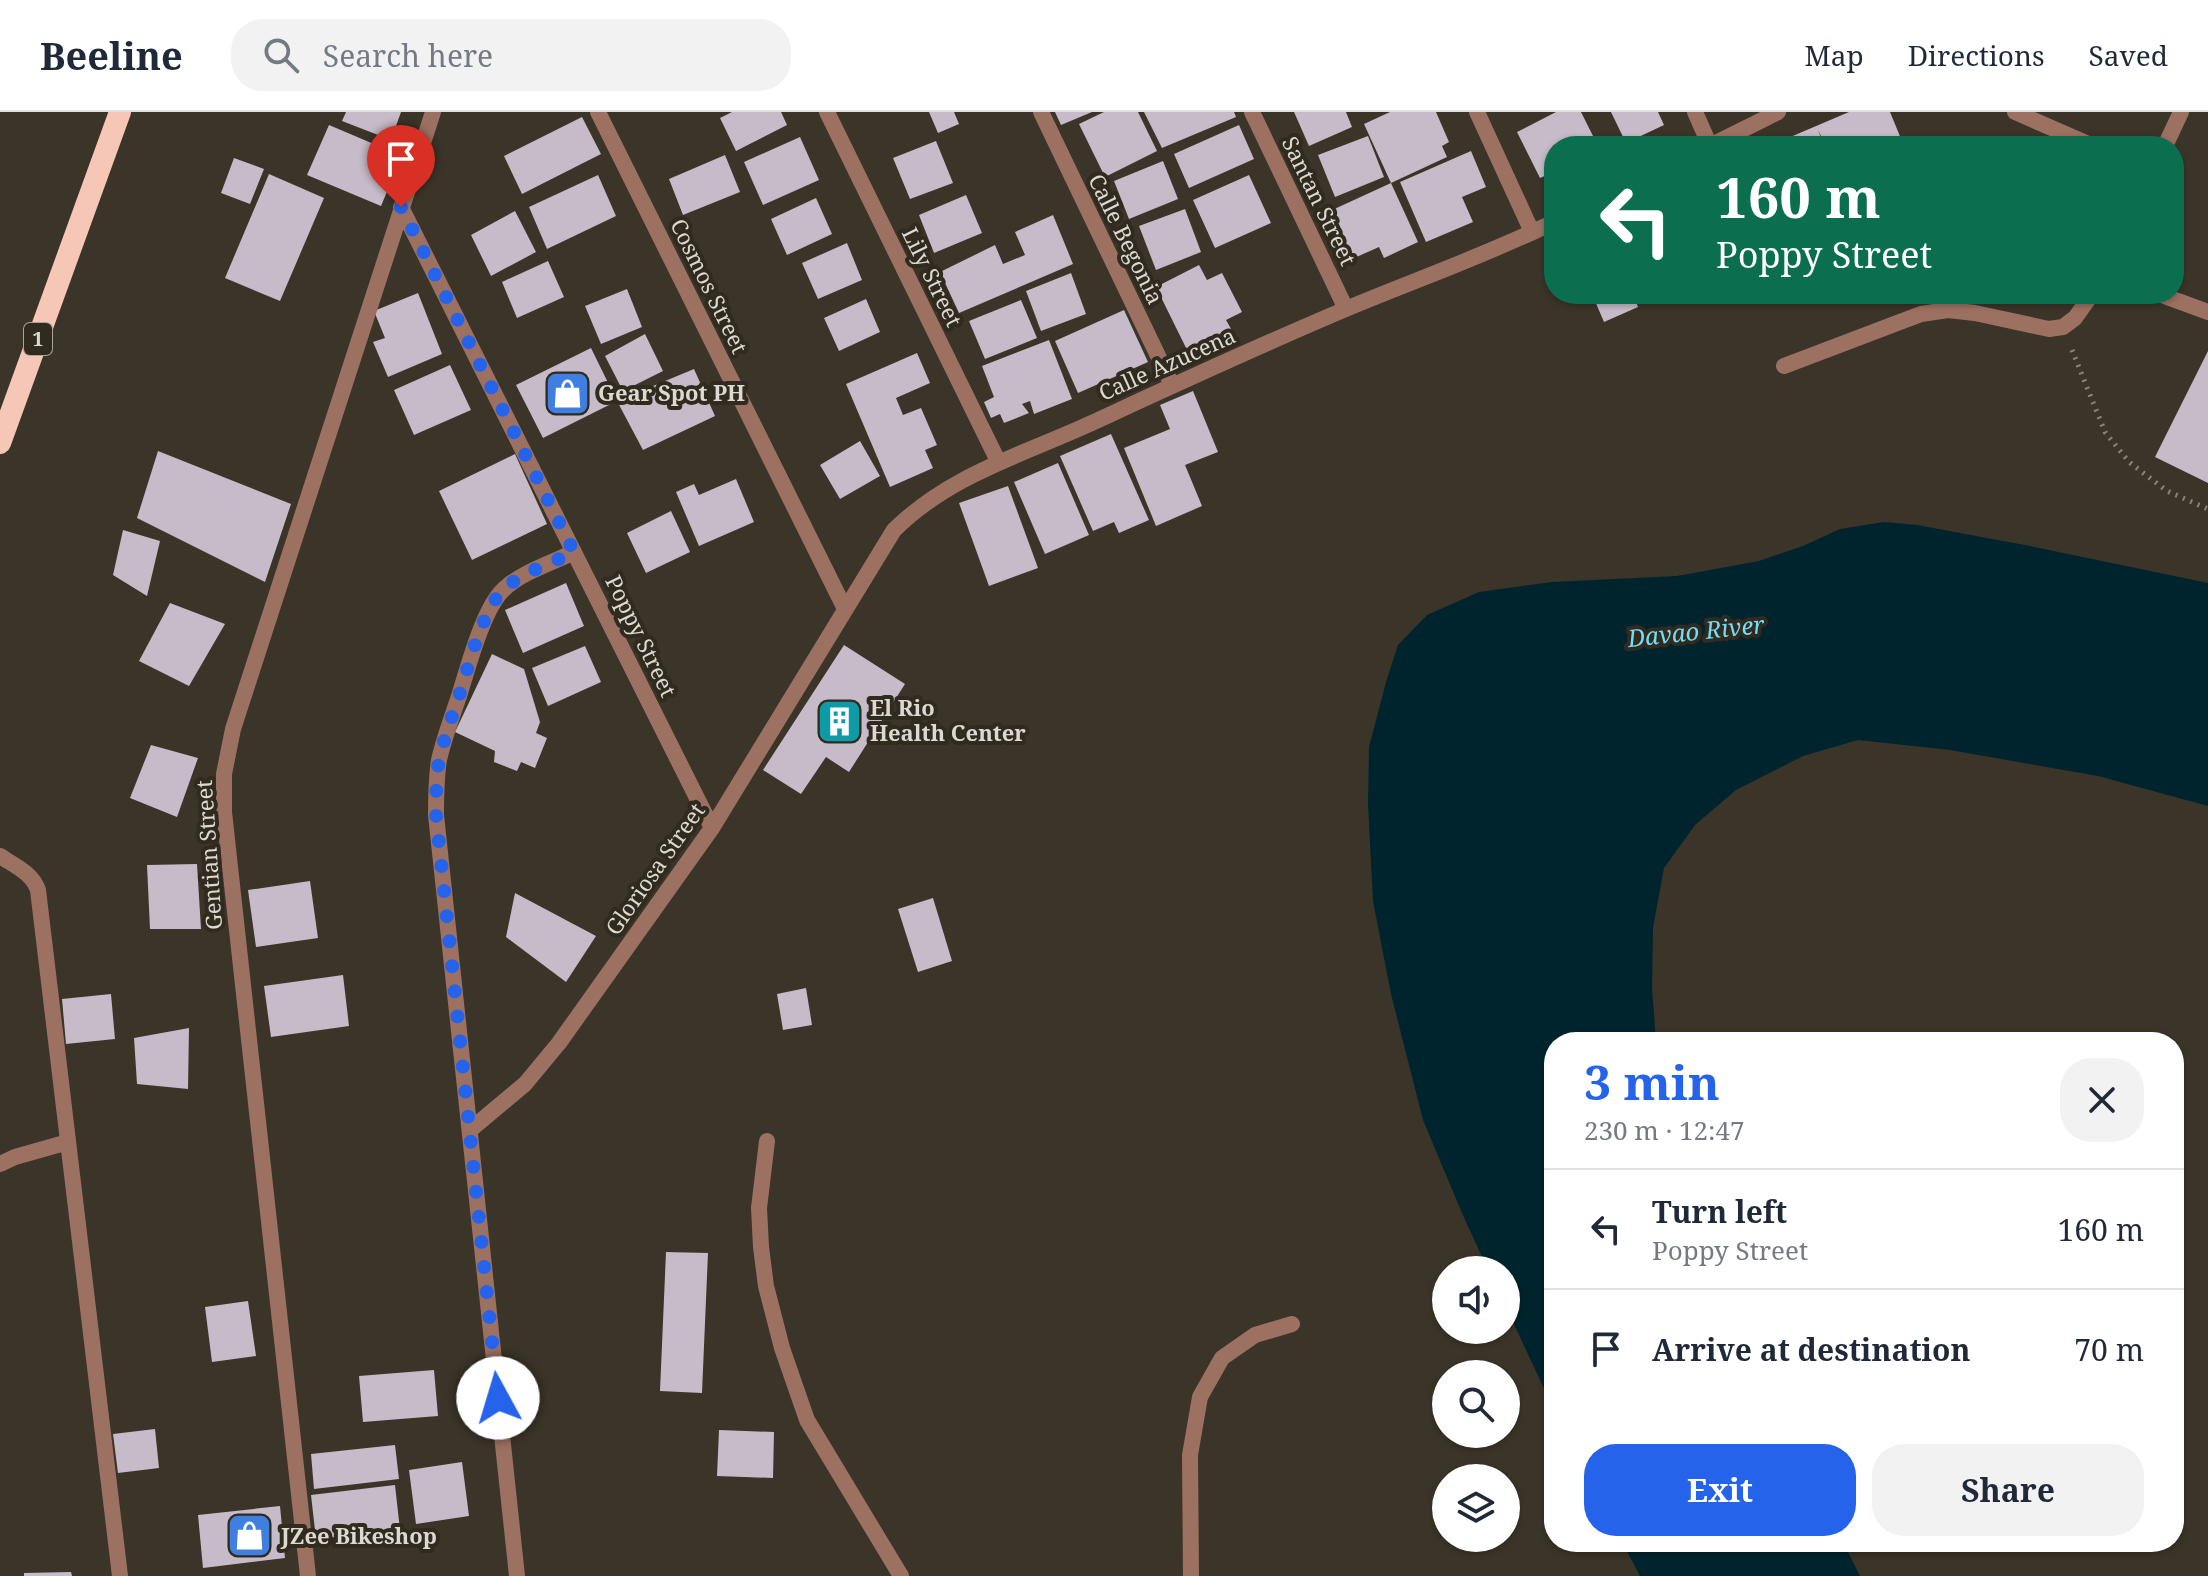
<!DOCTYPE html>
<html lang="en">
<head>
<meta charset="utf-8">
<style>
	body { margin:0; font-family:"Noto Serif",serif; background:#f2f2f3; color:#1f2937; height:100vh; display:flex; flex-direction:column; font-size:30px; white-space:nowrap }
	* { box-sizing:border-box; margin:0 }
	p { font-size:26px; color:#747a83 }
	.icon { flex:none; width:44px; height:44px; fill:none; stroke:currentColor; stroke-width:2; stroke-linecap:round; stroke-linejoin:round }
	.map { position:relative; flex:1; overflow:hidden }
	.side { position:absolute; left:1544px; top:920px; width:640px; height:520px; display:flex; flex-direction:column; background:#fff; border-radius:32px; box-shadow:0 2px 6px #0004 }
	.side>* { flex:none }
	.top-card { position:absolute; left:1544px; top:24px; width:640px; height:168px; border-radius:32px; box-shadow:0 2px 6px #0004; background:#0b6e4f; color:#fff; overflow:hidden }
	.tools { position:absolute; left:1432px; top:1144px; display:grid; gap:16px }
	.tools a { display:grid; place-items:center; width:88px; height:88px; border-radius:50%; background:#fff; box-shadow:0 2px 6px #0004; font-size:40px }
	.pin { position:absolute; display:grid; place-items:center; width:68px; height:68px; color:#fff; margin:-82px -34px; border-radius:50% 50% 50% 0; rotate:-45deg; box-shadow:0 0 8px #0007 }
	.pin .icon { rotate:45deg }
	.me { position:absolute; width:88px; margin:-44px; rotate:354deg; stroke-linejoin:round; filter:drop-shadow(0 0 6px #0008) }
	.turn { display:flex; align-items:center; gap:28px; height:168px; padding:0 40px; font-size:36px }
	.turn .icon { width:104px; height:104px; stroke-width:2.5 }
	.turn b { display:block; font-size:56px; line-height:68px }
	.round { display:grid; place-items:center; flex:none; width:84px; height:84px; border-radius:32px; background:#f2f2f3 }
	.summary { display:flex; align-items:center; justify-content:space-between; height:136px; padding:0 40px }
	h1 { font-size:48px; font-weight:700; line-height:60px; color:#2563eb }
	.cta { display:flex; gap:16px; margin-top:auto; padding:16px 40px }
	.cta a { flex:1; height:92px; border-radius:32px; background:#2563eb; color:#fff; font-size:32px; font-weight:700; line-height:92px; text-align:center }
	.cta a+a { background:#f2f2f3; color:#1f2937 }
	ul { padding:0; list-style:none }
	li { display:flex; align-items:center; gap:24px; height:120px; padding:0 40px; border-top:2px solid #e0e1e3 }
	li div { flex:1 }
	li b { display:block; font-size:30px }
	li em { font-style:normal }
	header { display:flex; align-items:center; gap:48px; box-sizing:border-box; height:112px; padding:0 40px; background:#fff; border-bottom:2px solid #e0e1e3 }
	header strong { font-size:38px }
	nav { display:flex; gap:44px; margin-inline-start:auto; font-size:28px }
	.search { width:560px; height:72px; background:#f2f2f3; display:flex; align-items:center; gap:20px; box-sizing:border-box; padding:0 28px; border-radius:32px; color:#747a83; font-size:30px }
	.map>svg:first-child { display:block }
	.water { fill:#00242d }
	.building { fill:#c6bbc8 }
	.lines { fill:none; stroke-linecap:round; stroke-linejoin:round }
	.path { stroke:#89837a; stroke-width:5; stroke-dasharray:2 6; stroke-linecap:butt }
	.minor { stroke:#9d7162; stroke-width:16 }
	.trunk { stroke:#f6c6b6; stroke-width:22 }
	.route { stroke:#2563eb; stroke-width:14; stroke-dasharray:0 25.2 }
	.labels { text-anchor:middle; stroke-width:8; stroke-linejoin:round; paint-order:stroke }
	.shield { fill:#312a1f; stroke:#a9a49c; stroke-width:2 }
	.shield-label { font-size:20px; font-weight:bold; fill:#ddd8d1 }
	.street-label { font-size:22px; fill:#ddd8d1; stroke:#312a1f }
	.poi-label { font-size:22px; font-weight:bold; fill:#ddd8d1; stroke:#312a1f; text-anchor:start }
	.water-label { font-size:24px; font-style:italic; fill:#73ddf8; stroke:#312a1f }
</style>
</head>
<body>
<header>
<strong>Beeline</strong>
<div class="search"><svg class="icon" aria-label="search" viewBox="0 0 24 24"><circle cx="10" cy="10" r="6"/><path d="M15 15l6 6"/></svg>Search here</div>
<nav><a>Map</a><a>Directions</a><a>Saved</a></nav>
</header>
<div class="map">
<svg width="2208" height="1464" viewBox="0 0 2208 1464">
	<rect width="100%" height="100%" fill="#3b3428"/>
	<!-- water -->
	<path class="water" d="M1884,410l33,3 113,21 178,37v223l-110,-30 -148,-26 -92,-10 -55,16 -67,34 -41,35 -31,43 -11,60 -1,60 4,54h-102v368l-48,-103v-37h-18l-26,-57 -39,-93 -32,-126 -18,-93 -5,-97 1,-57 17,-65 12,-37 29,-30 52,-23 73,-10 125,-6 82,-15 44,-15 37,-17z
		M1622,1430h221l17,34h-220z"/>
	<!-- building -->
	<path class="building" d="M346,0h55l-10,28 -49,-19z
		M732,0h49l6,13 -51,26 -16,-33z
		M929,0h25l5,12 -21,9z
		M1055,0h37l-31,13z
		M1104,0h34l19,39 -52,26 -26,-53z
		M1144,0h90l2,5 -74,31z
		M1294,0h52l6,15 -43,19z
		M1390,0h46l13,30 -7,4 5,11 -56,26 -27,-59z
		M1556,0h25l17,34h-44v26l-14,6 -23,-46z
		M1611,0h47l6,13 -38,18z
		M1849,0h41l14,34h-78l-8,-16 6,16h-55z
		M582,5l19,37 -79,40 -18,-38z
		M329,13l73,31 -21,50 -74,-31z
		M1239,13l15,34 -65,29 -15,-34z
		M1368,24l16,41 -49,20 -17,-42z
		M800,25l19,43 -56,25 -19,-43z
		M936,29l17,42 -43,16 -17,-41z
		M1471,39l15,36 -24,10 11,25 -47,20 -26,-60z
		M725,43l15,37 -57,23 -14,-36z
		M234,46l30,11 -14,35 -29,-11z
		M1163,49l15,38 -49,20 -15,-38z
		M269,62l55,24 -44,103 -55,-23z
		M598,63l18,41 -69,33 -18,-42z
		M1249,63l22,48 -56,25 -22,-48z
		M1391,71l27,59 -34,16 -5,-11 -27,12 -22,-48z
		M966,83l16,38 -48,20 -15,-38z
		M816,86l16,36 -45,21 -16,-36z
		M1185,97l16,43 -45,18 -17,-44z
		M515,99l21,41 -45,24 -20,-41z
		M1053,103l20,49 -114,49 -19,-41 55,-27 8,19 22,-9 -10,-23z
		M847,131l15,37 -44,19 -16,-36z
		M548,149l16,36 -47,21 -15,-36z
		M1199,153l8,15 15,-7 20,39 -16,8 8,14 -44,22 -34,-69z
		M1071,161l15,41 -45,17 -15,-40z
		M627,177l15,38 -41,17 -16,-38z
		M418,181l24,61 -54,23 -15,-35 12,-4 -11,-27z
		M1592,182h41l5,13 -34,15z
		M1830,182h18l-15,7z
		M866,187l14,33 -41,19 -15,-33z
		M1021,188l16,38 -52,21 -16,-38z
		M1124,198l24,52 -70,31 -23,-52z
		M645,222l18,37 -40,20 -18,-35z
		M1049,228l23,59 -38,15 -4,-13 -8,3 7,9 -25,10 -4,-9 -9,4 -7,-16 10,-5 -12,-31z
		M591,236l26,53 77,-32 21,47 -72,34 -26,-49 -74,37 -27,-53z
		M2208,239v132l-53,-26z
		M917,241l13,30 -34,15 7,17 18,-7 16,37 -12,5 8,18 -43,19 -44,-103z
		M450,253l21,45 -57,25 -20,-45z
		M1193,279l25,61 -33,13 17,41 -46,20 -32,-78 46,-19 -10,-24z
		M1111,322l38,86 -30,13 -5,-11 -21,9 -33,-75z
		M860,329l20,35 -40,23 -20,-34z
		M158,339l133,53 -26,78 -128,-64z
		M515,342l32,70 -75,36 -33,-69z
		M1058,351l31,72 -44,19 -31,-72z
		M736,367l18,43 -55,24 -23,-54 18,-8 5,11z
		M1008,374l30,82 -49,18 -30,-83z
		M671,399l19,41 -44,21 -19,-40z
		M123,418l37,11 -13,55 -34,-21z
		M566,471l18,43 -61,27 -18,-43z
		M170,491l55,21 -36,62 -50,-25z
		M844,533l61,39 -56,88 -23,-15 -25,37 -38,-24z
		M585,534l16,36 -53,24 -16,-38z
		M492,542l32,15 16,53 -4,11 11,5 -12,30 -14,-6 -4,9 -23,-9 1,-11 -40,-19z
		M151,633l47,13 -21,59 -47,-19z
		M197,752l4,65h-51l-3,-64z
		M310,769l8,57 -62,9 -8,-57z
		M515,781l81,43 -30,46 -60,-45z
		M933,786l19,63 -34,11 -20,-63z
		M343,863l6,51 -78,11 -7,-51z
		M806,876l6,37 -29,5 -6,-36z
		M111,882l4,45 -49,5 -4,-45z
		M189,916l-1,61 -51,-5 -3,-46z
		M666,1140l42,1 -6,140 -42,-2z
		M248,1189l8,55 -44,6 -7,-55z
		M434,1258l4,46 -75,6 -4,-46z
		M155,1317l4,39 -41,5 -5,-39z
		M719,1318l55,2 -1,46 -56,-2z
		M395,1333l4,34 -85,10 -3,-35z
		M462,1350l7,54 -53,8 -7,-54z
		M395,1373l5,45 -84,9 -5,-44z
		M280,1394l5,52 -82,10 -5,-53z
		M71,1460l1,4h-48v-3z"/>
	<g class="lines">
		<!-- path -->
		<path class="path" d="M2072,238l33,82 24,30 38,29 41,18"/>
		<!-- minor -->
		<path class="minor" d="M598,0l247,497
			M827,0l171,349
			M1041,0l131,273
			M1252,0l94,197
			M1477,0l55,120
			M1695,0l15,34
			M2015,0l78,34
			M1710,34l68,-34
			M2165,34l16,-34
			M401,95l311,621
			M2159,182l49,18
			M1784,254l137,-52 27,-4 27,3 74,16 14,-2 12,-9 17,-24
			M0,744c15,10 32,17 38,34l82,686
			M470,1018l55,-46 34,-41 153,-215 182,-298c55,-54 122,-73 191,-104 87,-40 173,-80 261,-117 69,-29 141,-54 208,-87
			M767,1029l-8,67 2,39 5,39 16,62 25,72 94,156
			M0,1052l15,-7 53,-15
			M308,1464l-84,-764v-38l9,-45 200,-617
			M517,1464l-81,-761c0,-18 0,-36 3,-55 5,-22 13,-43 20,-64 9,-28 24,-88 45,-107 18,-17 48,-26 70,-37
			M1191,1464l-1,-121 10,-58 22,-39 33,-23 37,-11"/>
		<!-- trunk -->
		<path class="trunk" d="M0,331l120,-331"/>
	</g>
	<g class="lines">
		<!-- route -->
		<path class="route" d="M401,95l173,345c-22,11 -51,20 -70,37 -21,19 -36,79 -45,107 -7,21 -15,42 -20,64 -3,19 -3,37 -3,55l62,583"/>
	</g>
	<!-- icons -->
	<defs>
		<symbol id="shop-square" viewBox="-11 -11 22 22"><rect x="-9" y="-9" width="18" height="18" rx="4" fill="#3f7fe0" stroke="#312a1f"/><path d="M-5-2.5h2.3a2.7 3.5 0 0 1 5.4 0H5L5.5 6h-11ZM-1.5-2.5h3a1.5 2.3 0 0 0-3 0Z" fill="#fff"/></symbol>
		<symbol id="building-square" viewBox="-11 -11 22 22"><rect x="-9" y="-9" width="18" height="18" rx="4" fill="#0f9aa8" stroke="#312a1f"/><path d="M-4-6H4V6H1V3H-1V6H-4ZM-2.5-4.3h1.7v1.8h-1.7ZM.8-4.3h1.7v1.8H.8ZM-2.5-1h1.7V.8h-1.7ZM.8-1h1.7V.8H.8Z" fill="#fff"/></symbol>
	</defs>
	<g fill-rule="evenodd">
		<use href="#shop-square" x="542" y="256" width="51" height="51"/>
		<use href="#building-square" x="814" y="584" width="51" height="51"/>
		<use href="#shop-square" x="224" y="1398" width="51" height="51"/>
	</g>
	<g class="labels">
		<!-- shield labels -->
		<rect class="shield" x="24" y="211" width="28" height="32" rx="6"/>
		<g class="shield-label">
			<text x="38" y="234">1</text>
		</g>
		<!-- street labels -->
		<g class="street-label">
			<text transform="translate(1319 89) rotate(64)" y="8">Santan Street</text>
			<text transform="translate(1126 127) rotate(64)" y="8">Calle Begonia</text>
			<text transform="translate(932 165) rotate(64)" y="8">Lily Street</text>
			<text transform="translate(709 174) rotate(64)" y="8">Cosmos Street</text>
			<text transform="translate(1167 252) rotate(-24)" y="8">Calle Azucena</text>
			<text transform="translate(641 524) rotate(64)" y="8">Poppy Street</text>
			<text transform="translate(209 743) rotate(-94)" y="8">Gentian Street</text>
			<text transform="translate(655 757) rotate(-55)" y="8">Gloriosa Street</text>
		</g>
		<!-- poi labels -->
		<g class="poi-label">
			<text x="598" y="289">Gear Spot PH</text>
			<text x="870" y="604">El Rio<tspan x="870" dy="25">Health Center</tspan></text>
			<text x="281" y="1432">JZee Bikeshop</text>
		</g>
		<!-- water labels -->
		<g class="water-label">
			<text transform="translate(1696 520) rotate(-6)" y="8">Davao River</text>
		</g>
	</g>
</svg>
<div class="tools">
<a><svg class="icon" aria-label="sound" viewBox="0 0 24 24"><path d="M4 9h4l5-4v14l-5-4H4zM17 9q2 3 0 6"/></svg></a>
<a><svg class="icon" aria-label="search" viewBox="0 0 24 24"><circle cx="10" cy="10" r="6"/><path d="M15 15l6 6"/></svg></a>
<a><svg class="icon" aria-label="layers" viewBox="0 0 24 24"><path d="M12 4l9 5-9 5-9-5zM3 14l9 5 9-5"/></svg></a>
</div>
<div class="pin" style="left:401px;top:95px;background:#d93025"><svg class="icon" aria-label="arrive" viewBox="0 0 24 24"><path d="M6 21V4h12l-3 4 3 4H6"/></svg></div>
<svg class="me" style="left:498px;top:1286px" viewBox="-20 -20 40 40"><circle r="19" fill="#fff"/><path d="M0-13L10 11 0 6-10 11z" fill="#2563eb"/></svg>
<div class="top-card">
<div class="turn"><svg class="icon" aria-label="left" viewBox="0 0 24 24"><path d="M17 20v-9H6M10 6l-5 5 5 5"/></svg><div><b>160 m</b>Poppy Street</div></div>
</div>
<section class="side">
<div class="summary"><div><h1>3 min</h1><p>230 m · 12:47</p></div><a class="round"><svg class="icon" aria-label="close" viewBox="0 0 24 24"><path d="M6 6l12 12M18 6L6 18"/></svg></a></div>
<ul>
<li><svg class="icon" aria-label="left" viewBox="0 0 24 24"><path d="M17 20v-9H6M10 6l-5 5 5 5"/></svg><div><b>Turn left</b><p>Poppy Street</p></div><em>160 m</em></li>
<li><svg class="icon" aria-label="arrive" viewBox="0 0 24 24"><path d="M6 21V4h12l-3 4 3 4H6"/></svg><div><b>Arrive at destination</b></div><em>70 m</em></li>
</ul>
<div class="cta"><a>Exit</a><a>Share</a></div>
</section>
</div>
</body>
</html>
